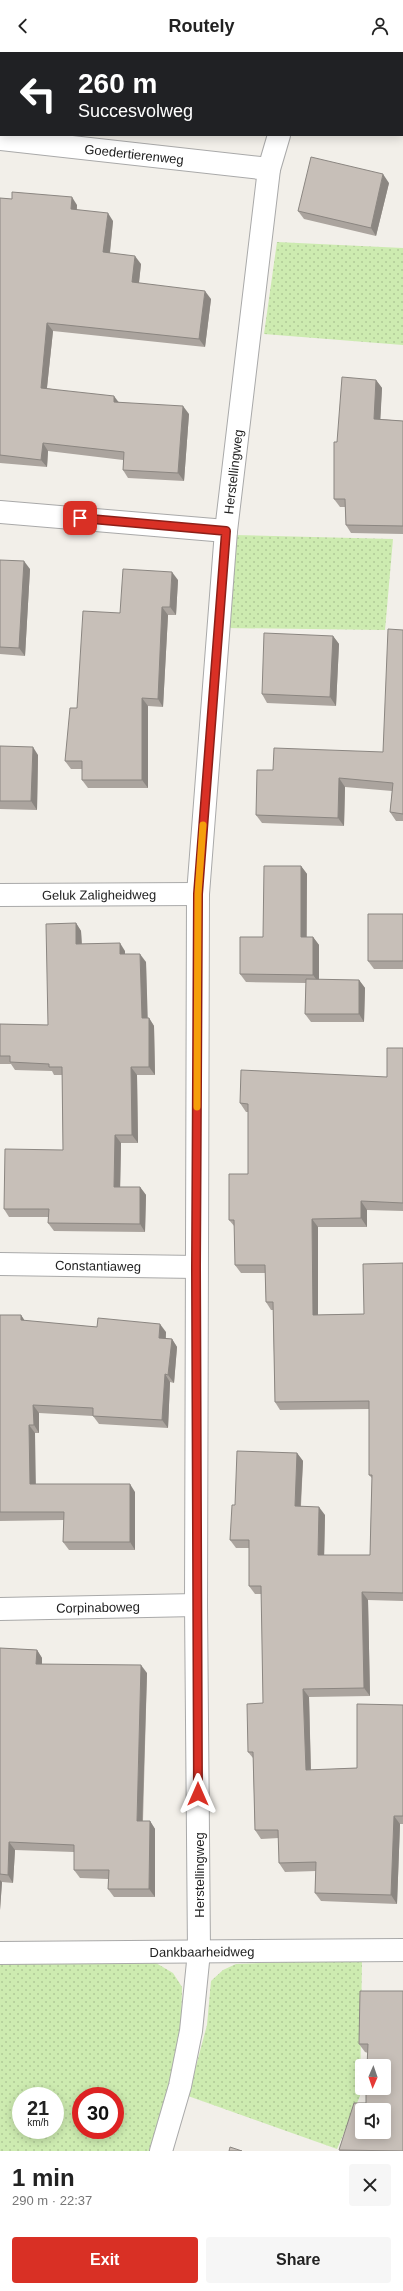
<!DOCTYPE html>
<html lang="en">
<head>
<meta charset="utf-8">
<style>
	body { margin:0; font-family:Helvetica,sans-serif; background:#f6f6f6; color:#222; height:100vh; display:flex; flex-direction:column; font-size:15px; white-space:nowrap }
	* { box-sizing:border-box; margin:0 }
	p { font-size:13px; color:#767676 }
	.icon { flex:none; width:22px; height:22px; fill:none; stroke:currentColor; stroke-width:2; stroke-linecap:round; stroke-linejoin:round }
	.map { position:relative; height:2099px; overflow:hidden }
	.sheet { display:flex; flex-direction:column; background:#fff; flex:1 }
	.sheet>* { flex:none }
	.banner { position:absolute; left:0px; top:0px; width:403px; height:84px; box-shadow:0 2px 10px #0003; background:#202124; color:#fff; overflow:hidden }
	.needle { width:26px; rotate:182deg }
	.buttons { position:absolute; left:355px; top:2007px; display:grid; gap:8px }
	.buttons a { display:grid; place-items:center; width:36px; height:36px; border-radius:4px; background:#fff; box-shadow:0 2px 10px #0003; font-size:20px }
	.speed { position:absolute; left:12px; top:2035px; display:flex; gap:8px; font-size:20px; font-weight:700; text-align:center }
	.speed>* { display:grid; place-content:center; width:52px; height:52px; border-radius:50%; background:#fff; box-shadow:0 2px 10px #0003; line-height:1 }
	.speed small { font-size:10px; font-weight:400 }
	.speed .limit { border:6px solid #d22; background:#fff; color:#111 }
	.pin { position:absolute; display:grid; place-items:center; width:34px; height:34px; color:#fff; margin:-17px; border-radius:8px; box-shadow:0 2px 6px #0006 }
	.me { position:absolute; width:44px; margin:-22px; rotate:0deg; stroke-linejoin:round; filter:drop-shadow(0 0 3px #0008) }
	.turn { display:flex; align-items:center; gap:14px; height:84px; padding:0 12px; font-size:18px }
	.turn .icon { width:52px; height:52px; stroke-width:2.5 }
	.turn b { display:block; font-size:28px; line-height:34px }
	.round { display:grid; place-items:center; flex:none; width:42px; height:42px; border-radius:4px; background:#f6f6f6 }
	.headline { display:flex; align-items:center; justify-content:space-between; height:68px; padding:0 12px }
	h1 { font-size:24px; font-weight:800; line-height:30px }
	.action { display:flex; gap:8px; margin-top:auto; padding:8px 12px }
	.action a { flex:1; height:46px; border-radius:4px; background:#d93025; color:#fff; font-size:16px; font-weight:800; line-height:46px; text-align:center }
	.action a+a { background:#f6f6f6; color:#222 }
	header { display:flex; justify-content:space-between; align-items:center; height:52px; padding:0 12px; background:#fff; font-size:18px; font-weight:800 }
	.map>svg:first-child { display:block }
	.grass { fill:url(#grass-dots); fill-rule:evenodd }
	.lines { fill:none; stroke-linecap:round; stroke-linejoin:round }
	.minor-casing { stroke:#a9a9a9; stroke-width:24 }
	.minor { stroke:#fff; stroke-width:22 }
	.wall { fill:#aba49e }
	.shaded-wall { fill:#8b8681 }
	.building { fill:#c7bfb8; stroke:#8b8681; fill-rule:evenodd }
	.route-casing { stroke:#8d1f18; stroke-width:10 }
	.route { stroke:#d93025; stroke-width:7 }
	.slow { stroke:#f59e0b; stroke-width:7 }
	.labels { text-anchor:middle; stroke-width:3.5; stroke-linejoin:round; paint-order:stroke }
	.street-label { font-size:13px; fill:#222; stroke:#fff }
</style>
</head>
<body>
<header><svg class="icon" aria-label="back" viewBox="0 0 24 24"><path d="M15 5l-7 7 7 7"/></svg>Routely<svg class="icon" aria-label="person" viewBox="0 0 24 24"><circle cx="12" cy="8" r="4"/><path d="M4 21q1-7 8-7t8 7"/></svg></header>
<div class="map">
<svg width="403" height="2099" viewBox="0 0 403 2099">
	<defs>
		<pattern id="grass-dots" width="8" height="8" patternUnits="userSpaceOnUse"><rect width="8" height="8" fill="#cdebb0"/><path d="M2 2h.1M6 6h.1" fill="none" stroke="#b0c997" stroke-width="1.8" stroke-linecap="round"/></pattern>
	</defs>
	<rect width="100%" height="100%" fill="#f2efe9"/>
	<!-- grass -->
	<path class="grass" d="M277,190l126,6v97l-139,-11z
		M234,483l159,4 -8,91 -160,-2z
		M362,1907l-2,137 -23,53 -149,-53 19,-71 4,-44 12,-11 13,-6z
		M0,1911h156l17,10 9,14 -1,45 -10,45 -22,74h-149zM21,2044h34v34h-34zM81,2044h34v34h-34z"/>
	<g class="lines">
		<defs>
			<g id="minor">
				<path d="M304,1l1,-1"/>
				<path id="s1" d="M0,87l269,30"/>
				<path d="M0,460l226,19"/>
				<path id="s2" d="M0,843l198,-1"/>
				<path id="s3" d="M0,1212l196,3"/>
				<path id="s4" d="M0,1557l196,-4"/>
				<path id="s5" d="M0,1901l403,-3"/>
				<path id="s6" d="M161,2099l19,-65 11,-55 8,-79 -3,-347 2,-711 28,-363 43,-362 10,-34"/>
			</g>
		</defs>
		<!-- minor casing -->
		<use href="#minor" class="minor-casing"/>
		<!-- minor -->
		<use href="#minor" class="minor"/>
	</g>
	<!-- wall -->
	<path class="wall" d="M0,0h19l-1,1h-17v36h-1z
		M402,13l1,1v49h-1z
		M389,131l-13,53 -72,-17 -6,-8z
		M0,146l77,7v5l36,11 -3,32 31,11 -2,19 72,16 -6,48 -152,-16 -6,57 72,14 70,12 -5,67 -56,-3 -5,-8v-10l-75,-9 -1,16 -47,-4z
		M376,328l6,8 -2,31 23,2v113l-52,-1 -5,-8 -1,-18h-5l-6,-8 3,-57z
		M0,508l30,9 -5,87 -25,-2z
		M178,528l-2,35h-8l-5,92 -15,-1v82h-60l-6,-8v-11h-11l-6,-8 12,-53 43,-95z
		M403,578v191h-7l-6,-9 2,-21 -47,-4 -1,39 -82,-3 -6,-8 17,-45 110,-18z
		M333,584l6,8 -3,62 -69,-3 -5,-9z
		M0,694l38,9 -1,55 -37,-1z
		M301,814l6,8v63h6l6,8v35h40l6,8 -1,34h-53l-6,-8 1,-31 -60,-1 -6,-8 23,-37z
		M403,862v55h-29l-6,-8z
		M76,871l5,8 1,13 43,7v3l21,8 1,56h2l5,8 1,49h-18l1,68h-17l-1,44h20l6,8 -1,37 -91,-1 -6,-8v-6h-39l-5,-8 59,-59 -1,-75h-8l-2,-4 -37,-1 -4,-6h-11v-40l48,1z
		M403,996v163l-36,-1v17h-49v88l46,-1 39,-51v338l-35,-1 2,96 -61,1 2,73 46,-2 46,-63v119h-3l-3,80 -76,-3 -6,-8 1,-22 -31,1 -6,-9v-25l-18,1 -6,-9 -2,-72 -5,-6 15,-49 -1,-109h-7l-6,-8v-38h-13l-6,-8 5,-35 62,-52 6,8 -2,45 24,9 -1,40h46l2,-77 -3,-3v-66l-89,1 -5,-8 -2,-92h-2l-5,-8 -1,-29h-24l-6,-8v-38l-6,-7 19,-46v-62h-2l-6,-9 147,-26z
		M0,1263h21l4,6 72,6 69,5v6l6,1 5,8 -3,36 -4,-1 -2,46 -69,-4 -6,-8 -54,-3v20h-4v51l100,8v58h-66l-6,-8 1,-22 -64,1z
		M0,1596l37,2 5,8v6l105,9 -4,148h7l5,8v68h-41l-6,-8v-10l-28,-1 -6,-8v-18l-59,-2 -2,33 -11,-1 -2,28z
		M403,1939v160h-63l-1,-1 27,-47 2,-50 -3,-1 -6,-8z"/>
	<!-- shaded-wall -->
	<path class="shaded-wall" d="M10,0h9l-1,1h-8z
		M241,0h8v1h-9z
		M383,122l6,9 -13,53 -5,-8z
		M72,145l5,8 -1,12 -5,-8z
		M108,161l5,8 -4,39 -6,-8z
		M135,204l6,8 -3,26 -6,-8z
		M205,239l6,8 -6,48 -6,-8z
		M47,271l6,8 -7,65 -5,-8z
		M376,328l6,8 -2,39 -6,-8z
		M114,344l6,8 -6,-2z
		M183,354l6,8 -5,67 -6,-8z
		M43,391l5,8 -1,16 -6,-7z
		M24,509l6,8 -5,87 -6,-8z
		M172,520l6,8 -2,35 -6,-8z
		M162,555l6,8 -5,92 -5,-8z
		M333,584l6,8 -3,62 -6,-9z
		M142,646l6,8v82l-6,-8z
		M33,695l5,8 -1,55 -6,-9z
		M339,726l6,9 -1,39 -6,-8z
		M301,814l6,8 -1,71 -5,-8z
		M76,871l5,8 1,21 -6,-8z
		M313,885l6,8v38l-6,-8z
		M120,891l5,8v11l-5,-8z
		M140,902l6,8 2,64 -6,-8z
		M359,928l6,8 -1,34 -5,-8z
		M149,966l5,8 1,49 -6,-8z
		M131,1015l6,8 1,68 -6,-8z
		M115,1083l6,8 -1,52 -6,-8z
		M140,1135l6,8 -1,37 -5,-8z
		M361,1149l6,9v17l-6,-9z
		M312,1167l6,8v96l-5,-8z
		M21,1263l5,8 -5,-3z
		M160,1272l6,8 -1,14 -6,-8z
		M172,1287l5,8 -3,36 -6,-8z
		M165,1322l5,8 -2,46 -6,-8z
		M33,1353l6,8v20l-5,-8z
		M29,1373l6,8 1,59 -6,-8z
		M297,1401l6,8 -3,53 -5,-8z
		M130,1432l5,8v58l-5,-8z
		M319,1455l6,8 -1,48 -6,-8z
		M362,1540l6,8 2,96 -6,-8z
		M37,1598l5,8v14l-6,-8z
		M141,1613l6,8 -5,156 -5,-8z
		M303,1637l6,8 2,82 -5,-9z
		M394,1764l6,8 -3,80 -6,-9z
		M150,1769l5,8v68l-6,-8z
		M9,1790l6,8 -2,33 -5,-8z
		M0,1828l2,2 -2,28z"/>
	<!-- building -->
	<path class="building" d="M0,0h10l3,1h-12v30l-1,-1z
		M113,0h128l-1,1h-127z
		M402,13l1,1v39l-1,3z
		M311,105l72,17 -12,54 -73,-17z
		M12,140l60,5 -1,12 37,4 -5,39 32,4 -3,26 73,9 -6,48 -152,-16 -6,65 73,8v6l69,4 -5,67 -55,-3 1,-18 -81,-9 -2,17 -41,-5v-257l12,1z
		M342,325l34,3 -2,39 29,2v105l-57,-1 -1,-26h-11v-57h3z
		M0,508l24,1 -5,87 -19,-1z
		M123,517l49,3 -2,35h-8l-4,92 -16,-1v82h-60v-19h-17l5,-53h7l6,-97 37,2z
		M388,577l15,1v184l-13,-2 3,-29 -54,-5 -1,40 -82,-3 1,-45h16l1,-22 109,4z
		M264,581l69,3 -3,61 -68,-3z
		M0,694l33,1 -2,54h-31z
		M264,814h37v71h12v38l-73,-1v-37h23z
		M368,862h35v47h-35z
		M76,871v21l44,-1v11h20l2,64h7v49h-18l1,68h-17l-1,52h26v37l-92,-1 1,-14h-45l1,-60 58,1 -1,-83h-13v-3l-39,-2v-6h-10v-32l48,1 -2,-101z
		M306,927l53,1v34h-54z
		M387,996h16v155l-42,-2v17l-49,1 1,96 51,-1 -1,-50 40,-1v330l-41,-1 2,96 -61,1 3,81 51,-2v-64l46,1v111h-9l-3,79 -76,-2 1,-31 -37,1 -1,-33h-23l-2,-78h-5l-1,-48 16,-1 -2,-117h-12v-46h-19l2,-35h3l2,-54 60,2 -2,53 24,1 -1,48h52l2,-80h-3v-74l-94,1 -2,-100h-7l-1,-37h-30l-1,-45h-5v-46h19v-70l-8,-1 1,-33 146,7z
		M0,1263h21v5l76,7 1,-9 62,6 -1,14 13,1 -4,36 -3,-1 -3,46 -69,-4v-8l-60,-3 1,20h-5l1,59h100v58h-67l1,-30h-64z
		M0,1596l37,2 -1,14 105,1 -4,156h13l-1,68h-41l1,-19h-35v-25l-65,-3 -1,33 -8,-1z
		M360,1939h43v160l-64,-1 15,-47h12v-15h18v-22h-17l1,-22h-9zM362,2058h22v22h-22z
		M230,2095l12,4h-13z"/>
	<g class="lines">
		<defs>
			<path id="route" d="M80,466l146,13 -28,363 -2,373 2,527"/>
		</defs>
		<!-- route casing -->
		<use href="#route" class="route-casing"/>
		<!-- route -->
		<use href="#route" class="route"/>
		<!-- slow -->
		<path class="slow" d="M197,1055l1,-213 5,-69"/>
	</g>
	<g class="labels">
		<!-- street labels -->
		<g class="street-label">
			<text dy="5" stroke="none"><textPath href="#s1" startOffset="135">Goedertierenweg</textPath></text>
			<text dy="5" stroke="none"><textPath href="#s6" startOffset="1685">Herstellingweg</textPath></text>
			<text dy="5" stroke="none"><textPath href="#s2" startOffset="99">Geluk Zaligheidweg</textPath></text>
			<text dy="5" stroke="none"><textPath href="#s3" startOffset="98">Constantiaweg</textPath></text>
			<text dy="5" stroke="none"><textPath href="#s4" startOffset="98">Corpinaboweg</textPath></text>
			<text transform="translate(199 1823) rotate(-90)" y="5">Herstellingweg</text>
			<text dy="5" stroke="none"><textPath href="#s5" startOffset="202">Dankbaarheidweg</textPath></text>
		</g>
	</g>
</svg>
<div class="buttons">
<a><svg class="needle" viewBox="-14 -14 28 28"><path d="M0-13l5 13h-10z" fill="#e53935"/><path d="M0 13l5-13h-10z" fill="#767676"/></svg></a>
<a><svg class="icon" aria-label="sound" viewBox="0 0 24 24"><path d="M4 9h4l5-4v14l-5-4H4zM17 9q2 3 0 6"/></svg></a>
</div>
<div class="speed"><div>21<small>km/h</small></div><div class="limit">30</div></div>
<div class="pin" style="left:80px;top:466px;background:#d93025"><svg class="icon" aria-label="arrive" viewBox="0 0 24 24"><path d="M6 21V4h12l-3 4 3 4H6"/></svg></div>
<svg class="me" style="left:198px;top:1742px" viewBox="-20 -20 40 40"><path d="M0-17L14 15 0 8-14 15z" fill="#d93025" stroke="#fff" stroke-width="4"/></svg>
<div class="banner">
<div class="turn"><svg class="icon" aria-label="left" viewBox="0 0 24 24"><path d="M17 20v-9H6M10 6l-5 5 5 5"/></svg><div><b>260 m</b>Succesvolweg</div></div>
</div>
</div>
<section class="sheet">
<div class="headline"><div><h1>1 min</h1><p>290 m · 22:37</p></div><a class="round"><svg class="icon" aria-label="close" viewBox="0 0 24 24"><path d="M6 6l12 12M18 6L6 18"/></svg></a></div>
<div class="action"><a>Exit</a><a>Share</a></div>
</section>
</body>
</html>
